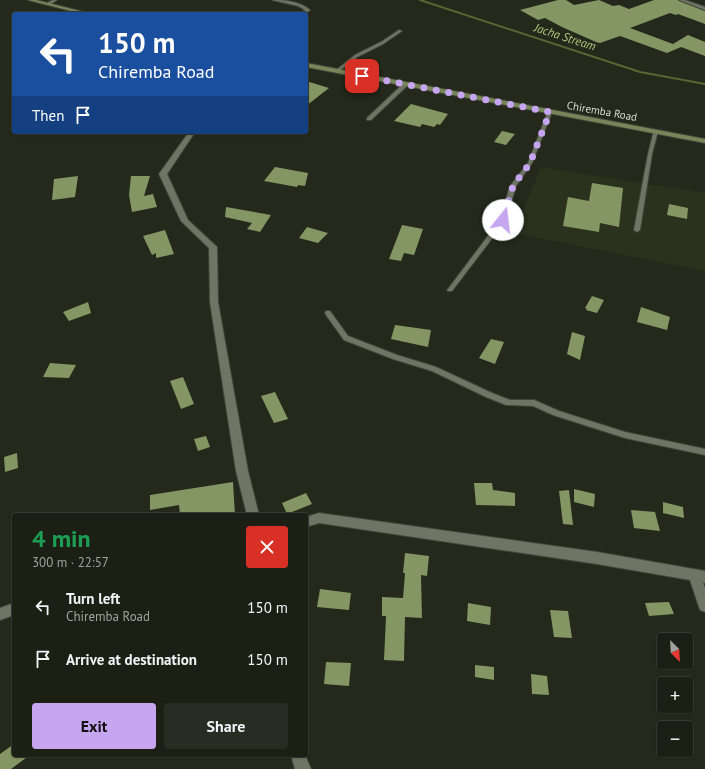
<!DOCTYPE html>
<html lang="en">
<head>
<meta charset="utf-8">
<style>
	body { margin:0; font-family:"PT Sans",sans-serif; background:#282c22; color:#f1f3f6; height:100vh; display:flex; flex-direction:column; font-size:15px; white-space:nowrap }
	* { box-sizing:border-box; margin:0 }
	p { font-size:13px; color:#a0a2a0 }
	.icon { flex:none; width:22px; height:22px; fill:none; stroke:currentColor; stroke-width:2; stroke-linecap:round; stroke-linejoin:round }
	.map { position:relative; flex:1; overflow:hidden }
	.details { position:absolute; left:12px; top:513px; width:296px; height:244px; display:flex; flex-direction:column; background:#1b1f14; border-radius:4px; box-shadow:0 1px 3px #0004,0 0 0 1px #393d34 }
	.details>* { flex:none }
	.hud { position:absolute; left:12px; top:12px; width:296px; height:122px; border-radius:4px; box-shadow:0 1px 3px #0004,0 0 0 1px #393d34; background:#1a4fa0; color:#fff; overflow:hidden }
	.needle { width:26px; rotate:156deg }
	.controls { position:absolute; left:657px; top:633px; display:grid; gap:8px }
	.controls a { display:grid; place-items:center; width:36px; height:36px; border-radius:4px; background:#1b1f14; box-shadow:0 1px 3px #0004,0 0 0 1px #393d34; font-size:20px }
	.pin { position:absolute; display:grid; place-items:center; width:34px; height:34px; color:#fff; margin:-17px; border-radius:8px; box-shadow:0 2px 6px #0006 }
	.me { position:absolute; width:44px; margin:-22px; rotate:16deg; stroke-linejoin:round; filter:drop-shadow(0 0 3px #0008) }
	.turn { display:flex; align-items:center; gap:14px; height:84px; padding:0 20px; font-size:18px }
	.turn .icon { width:52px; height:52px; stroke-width:2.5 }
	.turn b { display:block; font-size:28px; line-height:34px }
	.then { display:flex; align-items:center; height:38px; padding:0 20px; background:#0003; gap:8px; font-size:15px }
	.round { display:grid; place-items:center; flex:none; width:42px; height:42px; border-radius:4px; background:#282c22 }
	.overview { display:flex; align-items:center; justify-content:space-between; height:68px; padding:0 20px }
	h1 { font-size:24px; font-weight:600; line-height:30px; color:#1e9e55 }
	.button { display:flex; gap:8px; margin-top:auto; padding:8px 20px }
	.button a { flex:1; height:46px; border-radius:4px; background:#c6a6f0; color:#111; font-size:16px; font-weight:600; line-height:46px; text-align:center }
	.button a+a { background:#282c22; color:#f1f3f6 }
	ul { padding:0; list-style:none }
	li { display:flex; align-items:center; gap:12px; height:52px; padding:0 20px }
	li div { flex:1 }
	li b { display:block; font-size:15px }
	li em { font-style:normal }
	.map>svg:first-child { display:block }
	.built { fill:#2a311c }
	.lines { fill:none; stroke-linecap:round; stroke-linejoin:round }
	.stream { stroke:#566635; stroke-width:2 }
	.building { fill:#849663 }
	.lane-casing { stroke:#42463a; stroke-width:2 }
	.street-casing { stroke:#42463a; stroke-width:2 }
	.secondary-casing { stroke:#42463a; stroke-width:2 }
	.lane { fill:#6f7564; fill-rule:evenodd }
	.street { fill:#6f7564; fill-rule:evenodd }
	.secondary { fill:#778559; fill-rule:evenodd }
	.route { stroke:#c6a6f0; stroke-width:7; stroke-dasharray:0 12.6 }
	.labels { text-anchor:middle; stroke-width:4; stroke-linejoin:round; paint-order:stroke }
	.far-street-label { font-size:11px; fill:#d7dbd1; stroke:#24291b }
	.far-water-label { font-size:12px; font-style:italic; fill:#b1ca7e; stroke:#24291b }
</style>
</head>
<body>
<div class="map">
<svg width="705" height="769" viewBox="0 0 705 769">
	<rect width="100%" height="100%" fill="#24291b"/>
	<!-- built -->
	<path class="built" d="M541,167l164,26v78l-191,-38z"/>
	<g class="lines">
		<!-- stream -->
		<path class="stream" d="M420,0l220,72 65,12"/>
	</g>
	<!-- building -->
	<path class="building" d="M558,0h8l8,5 25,-5 14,6 6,-1 10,4 25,-9h24l27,11v13l-27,-10 -2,1 -6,-2 -40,15 51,19 -14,6 -47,-17 -20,7 -4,-1 -34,-15 -17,-9 -7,2 -18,-10z
		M688,35l17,7v14l-32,-12z
		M306,81l23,7 -23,18z
		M411,104l37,10 -8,11 -3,-1 -3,3 -12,-3 -2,3 -26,-6z
		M502,131l13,3 -9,11 -12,-3z
		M275,167l33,6 -3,13 -7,-1 -1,2 -33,-6z
		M78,176l-3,21 -23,3 2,-21z
		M131,176h19l-6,20 9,-2 4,13 -25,5 -3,-17z
		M592,183l31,5 -4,39 -19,-4 -1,9 -36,-6 5,-29 21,4z
		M669,204l19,4 -1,11 -20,-4z
		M226,207l45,8 -11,17 -13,-3 5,-6 -27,-6z
		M402,225l21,4 -9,26 -10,-2 -3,8 -12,-2z
		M307,227l21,6 -10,10 -19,-5z
		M165,230l9,24 -18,4v-5l-4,2 -9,-19z
		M592,296l12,4 -7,13 -11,-3 1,-1 -2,-1z
		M88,302l3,11 -22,8 -6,-9z
		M641,307l29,10 -3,13 -30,-8z
		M395,325l36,5 -3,17 -37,-8z
		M572,332l13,4 -5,24 -13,-6z
		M491,339l13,3 -9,22 -16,-6z
		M50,363l26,2 -7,13 -26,-1z
		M183,377l11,27 -13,5 -11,-28z
		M275,392l13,27 -14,4 -13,-27z
		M206,436l4,11 -12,4 -4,-12z
		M17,453l1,15 -13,4 -1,-15z
		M233,482l2,33h-55l-1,-10 -29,5v-15z
		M474,483h18l1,7 22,3v13l-39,-1z
		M574,489l21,5 -1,13 -20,-5z
		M569,490l4,35 -10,-1 -4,-33z
		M306,493l6,11 -25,10 -5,-11z
		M663,502l20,5 1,11 -21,-5z
		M631,510l24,2 5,19 -26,-3z
		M405,553l24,3 -2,20 -6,-1 1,43 -17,-1 -1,44 -20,-1 2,-44h-4v-19l21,1 2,-25h-2z
		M320,589l31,4 -2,17 -32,-3z
		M669,602l5,12 -25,2 -4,-13z
		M468,603l23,4 -1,18 -23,-4z
		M550,610l18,1 4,27 -18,-1z
		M326,662l25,1 -2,23 -25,-2z
		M475,665l19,2v13l-19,-3z
		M531,674l16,2 2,19 -17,-1z
		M14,744v11h16l-19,14h-11v-15z"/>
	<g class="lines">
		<defs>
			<path id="lane" d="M53,0h4l-8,5h-2v-2z
				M399,30l3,1 -19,13 -26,13 -19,15 -3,-1 20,-16 26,-13z
				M548,111l4,1 -20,51 -16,23 -10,34 -54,71h-4l-1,-1 1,-1 52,-69 10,-34 18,-23z
				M654,130l4,1 -6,23 -12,76 -3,2 -3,-2 14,-76z
				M326,311h4l18,25 49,19 39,12 56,26 18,7h24l25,11 66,21 80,17v6l-80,-17 -72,-23 -20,-9 -27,-1 -20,-8 -54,-26 -39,-12 -49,-19 -18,-25 -1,-2z"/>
			<path id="street" d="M272,0c13,0 28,1 38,10l-5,4h-6l6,-4 -7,-4z
				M679,0h6l20,7v3z
				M404,83l5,1 -38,36h-4v-2z
				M189,132h6l-28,42 21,46 29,27 1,55 30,169 11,44h-12l-11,-44 -26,-169 -1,-54 -28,-27 -22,-47z
				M319,513l278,39 108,19v12h-2l2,5v24l-5,-2 -10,-30 -93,-16 -278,-41 -13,4v-10z
				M14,603v12l-14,5v-12z
				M291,755h14l6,14h-16z"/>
			<path id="secondary" d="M28,0h8l56,14h-9z
				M306,63l399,76v4l-399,-76z"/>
		</defs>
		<!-- lane casing -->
		<use href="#lane" class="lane-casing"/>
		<!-- street casing -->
		<use href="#street" class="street-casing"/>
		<!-- secondary casing -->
		<use href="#secondary" class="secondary-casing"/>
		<!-- lane -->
		<use href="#lane" class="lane"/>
		<!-- street -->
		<use href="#street" class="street"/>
		<!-- secondary -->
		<use href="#secondary" class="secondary"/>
	</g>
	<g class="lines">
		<!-- route -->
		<path class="route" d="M362,76l188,36 -20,51 -17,23 -10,34"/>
	</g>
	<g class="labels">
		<!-- far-street labels -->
		<g class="far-street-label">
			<text transform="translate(602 111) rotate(10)" y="4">Chiremba Road</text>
		</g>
		<!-- far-water labels -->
		<g class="far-water-label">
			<text transform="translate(565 37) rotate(18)" y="4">Jacha Stream</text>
		</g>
	</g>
</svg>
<div class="controls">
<a><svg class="needle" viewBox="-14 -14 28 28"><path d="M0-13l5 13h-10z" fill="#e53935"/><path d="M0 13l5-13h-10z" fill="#a0a2a0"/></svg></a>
<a>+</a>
<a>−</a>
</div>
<div class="pin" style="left:362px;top:76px;background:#d93025"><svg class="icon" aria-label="arrive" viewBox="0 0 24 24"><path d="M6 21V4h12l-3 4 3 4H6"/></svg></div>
<svg class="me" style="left:503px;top:220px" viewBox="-20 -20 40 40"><circle r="19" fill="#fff"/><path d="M0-13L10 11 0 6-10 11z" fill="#c6a6f0"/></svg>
<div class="hud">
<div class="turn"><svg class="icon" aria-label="left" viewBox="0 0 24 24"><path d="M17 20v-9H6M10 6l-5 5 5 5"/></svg><div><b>150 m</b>Chiremba Road</div></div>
<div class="then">Then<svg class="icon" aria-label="arrive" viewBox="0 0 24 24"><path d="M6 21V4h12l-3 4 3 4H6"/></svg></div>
</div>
<section class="details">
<div class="overview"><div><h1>4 min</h1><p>300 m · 22:57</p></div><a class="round" style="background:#d93025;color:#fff"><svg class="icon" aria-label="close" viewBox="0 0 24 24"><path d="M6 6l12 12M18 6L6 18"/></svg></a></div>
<ul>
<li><svg class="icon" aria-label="left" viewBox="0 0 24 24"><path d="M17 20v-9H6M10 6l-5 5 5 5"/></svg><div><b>Turn left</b><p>Chiremba Road</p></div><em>150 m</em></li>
<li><svg class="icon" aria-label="arrive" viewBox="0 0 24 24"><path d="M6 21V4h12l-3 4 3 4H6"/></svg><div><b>Arrive at destination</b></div><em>150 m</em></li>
</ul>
<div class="button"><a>Exit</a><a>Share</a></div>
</section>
</div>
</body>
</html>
